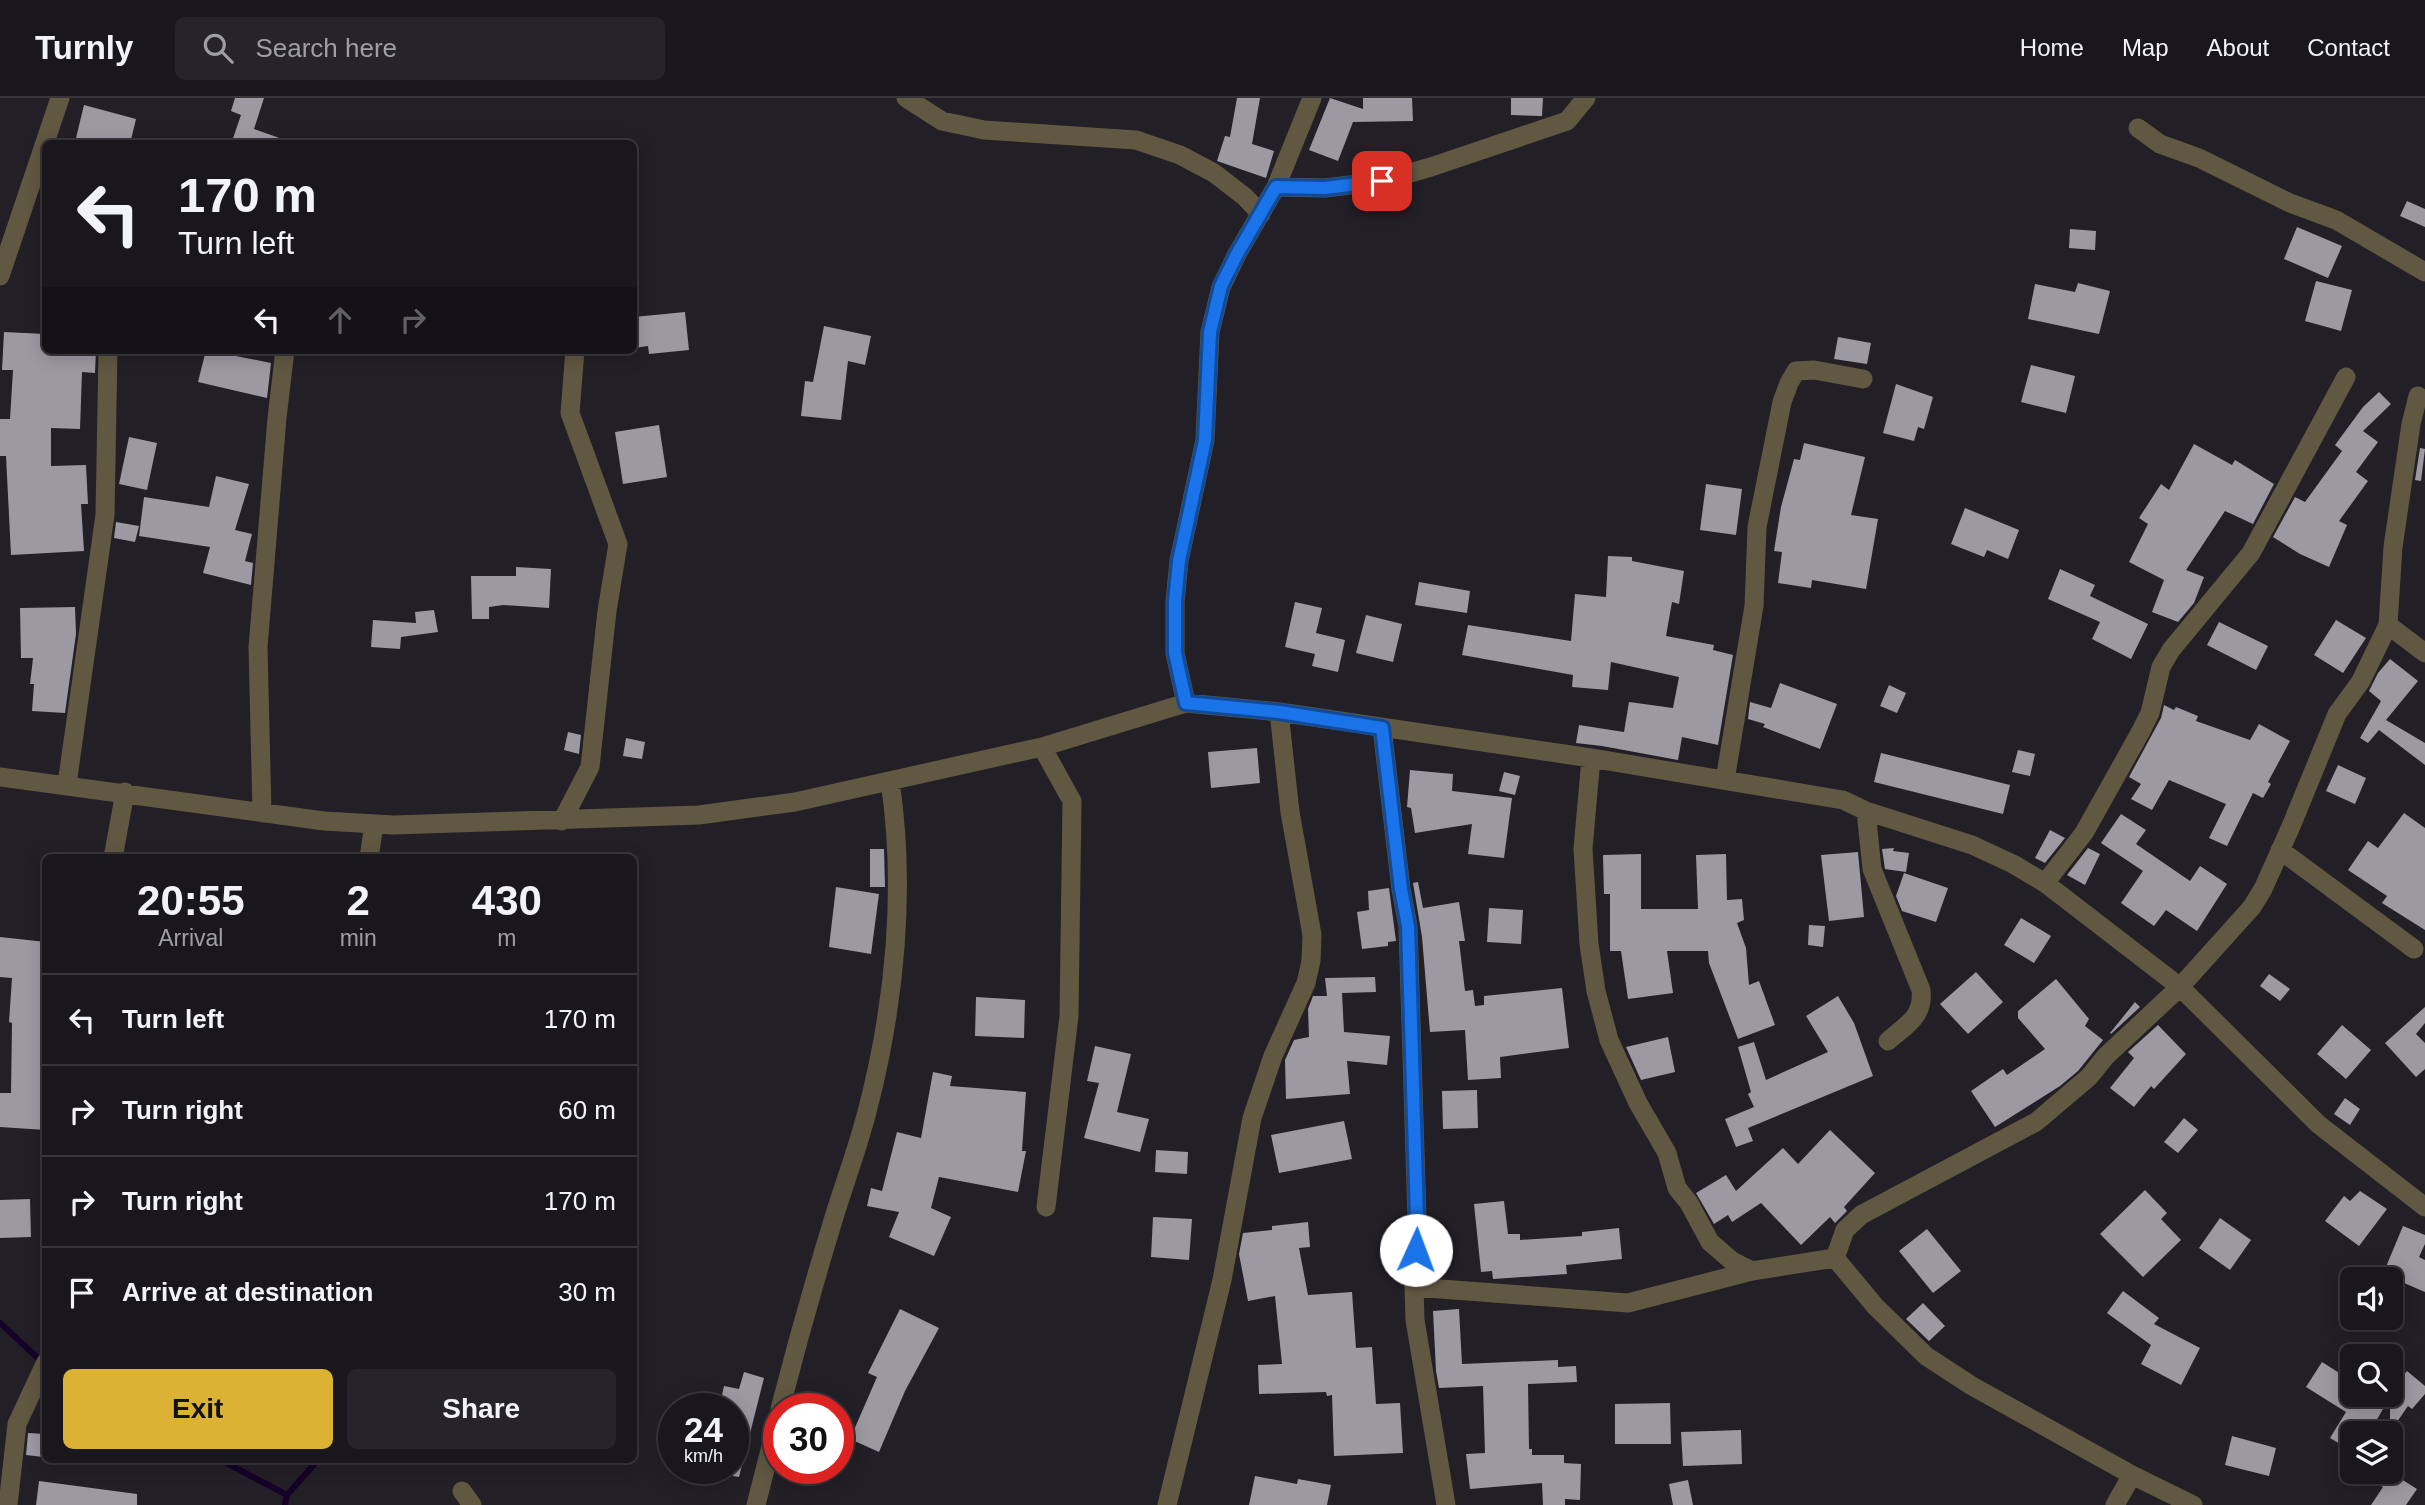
<!DOCTYPE html>
<html lang="en">
<head>
<meta charset="utf-8">
<style>
	body { margin:0; font-family:Helvetica,sans-serif; background:#272429; color:#f1f3f6; height:100vh; display:flex; flex-direction:column; font-size:26px; white-space:nowrap }
	* { box-sizing:border-box; margin:0 }
	p { font-size:23px; color:#9f9fa3 }
	.icon { flex:none; width:38px; height:38px; fill:none; stroke:currentColor; stroke-width:2; stroke-linecap:round; stroke-linejoin:round }
	.map { position:relative; flex:1; overflow:hidden }
	.details { position:absolute; left:42px; top:756px; width:595px; height:609px; display:flex; flex-direction:column; background:#1a171c; border-radius:10px; box-shadow:0 4px 18px #0003,0 0 0 2px #38363b }
	.details>* { flex:none }
	.guide { position:absolute; left:42px; top:42px; width:595px; height:214px; border-radius:10px; box-shadow:0 4px 18px #0003,0 0 0 2px #38363b; background:#1a171c; color:#f1f3f6; overflow:hidden }
	.tools { position:absolute; left:2340px; top:1169px; display:grid; gap:14px }
	.tools a { display:grid; place-items:center; width:63px; height:63px; border-radius:10px; background:#1a171c; box-shadow:0 4px 18px #0003,0 0 0 2px #38363b; font-size:35px }
	.speed { position:absolute; left:658px; top:1295px; display:flex; gap:14px; font-size:35px; font-weight:700; text-align:center }
	.speed>* { display:grid; place-content:center; width:91px; height:91px; border-radius:50%; background:#1a171c; box-shadow:0 4px 18px #0003,0 0 0 2px #38363b; line-height:1 }
	.speed small { font-size:18px; font-weight:400 }
	.speed .limit { border:10px solid #d22; background:#fff; color:#111 }
	.pin { position:absolute; display:grid; place-items:center; width:60px; height:60px; color:#fff; margin:-30px; border-radius:14px; box-shadow:0 4px 10px #0006 }
	.me { position:absolute; width:77px; margin:-38px; rotate:2deg; stroke-linejoin:round; filter:drop-shadow(0 0 5px #0008) }
	.turn { display:flex; align-items:center; gap:24px; height:147px; padding:0 21px; font-size:32px }
	.turn .icon { width:91px; height:91px; stroke-width:2.5 }
	.turn b { display:block; font-size:49px; line-height:60px }
	.lanes { display:flex; align-items:center; height:66px; padding:0 21px; background:#0003; justify-content:center; gap:35px; direction:ltr }
	.lanes .off { opacity:.35 }
	.eta { display:flex; justify-content:space-evenly; align-items:center; height:119px; text-align:center }
	.eta b { font-size:42px; font-weight:700; line-height:49px }
	.primary-button { display:flex; gap:14px; margin-top:auto; padding:14px 21px }
	.primary-button a { flex:1; height:80px; border-radius:10px; background:#dbb233; color:#111; font-size:28px; font-weight:700; line-height:80px; text-align:center }
	.primary-button a+a { background:#272429; color:#f1f3f6 }
	ul { padding:0; list-style:none }
	li { display:flex; align-items:center; gap:21px; height:91px; padding:0 21px; border-top:2px solid #38363b }
	li div { flex:1 }
	li b { display:block; font-size:26px }
	li em { font-style:normal }
	header { display:flex; align-items:center; gap:42px; box-sizing:border-box; height:98px; padding:0 35px; background:#1a171c; border-bottom:2px solid #38363b }
	header strong { font-size:33px }
	nav { display:flex; gap:38px; margin-inline-start:auto; font-size:24px }
	.search { width:490px; height:63px; background:#272429; display:flex; align-items:center; gap:18px; box-sizing:border-box; padding:0 24px; border-radius:10px; color:#9f9fa3; font-size:26px }
	.map>svg:first-child { display:block }
	.lines { fill:none; stroke-linecap:round; stroke-linejoin:round }
	.stream { stroke:#160129; stroke-width:6 }
	.building { fill:#9c99a2 }
	.street { stroke:#615842; stroke-width:19 }
	.route-casing { stroke:#114b97; stroke-width:18 }
	.route { stroke:#1a73e8; stroke-width:12 }
</style>
</head>
<body>
<header>
<strong>Turnly</strong>
<div class="search"><svg class="icon" aria-label="search" viewBox="0 0 24 24"><circle cx="10" cy="10" r="6"/><path d="M15 15l6 6"/></svg>Search here</div>
<nav><a>Home</a><a>Map</a><a>About</a><a>Contact</a></nav>
</header>
<div class="map">
<svg width="2425" height="1407" viewBox="0 0 2425 1407">
	<rect width="100%" height="100%" fill="#221f26"/>
	<g class="lines">
		<!-- stream -->
		<path class="stream" d="M0,1225l42,39
			M221,1362l66,35
			M285,1407l2,-10 31,-35"/>
	</g>
	<!-- building -->
	<path class="building" d="M235,0h29l-10,31 34,12 -1,3h-56l10,-29 -10,-4z
		M1237,0h23l-8,46 22,7 -8,27 -49,-17 8,-25 5,1z
		M1330,0l33,11v-11h49l1,23 -60,1 -15,39 -29,-11z
		M1511,0h32l-1,18 -31,-1z
		M84,7l52,14 -6,25h-33l-21,-6z
		M2407,103l18,8v18l-25,-11z
		M2297,129l45,19 -14,32 -44,-19z
		M2070,131l26,2 -1,19 -26,-2z
		M2316,183l36,9 -11,41 -36,-10z
		M2078,185l32,8 -11,43 -71,-15 7,-35 40,8z
		M685,214l4,38 -40,4 -1,-8 -14,2v-31z
		M824,228l47,10 -6,29 -17,-4 -7,59 -40,-4 4,-35 8,1z
		M4,234l41,2 -1,16h52l-1,23 -13,-1 -2,57 -29,-1v38l35,-1 2,39h-7l3,47 -73,4 -5,-99h-6v-37h10l3,-49h-11z
		M1838,239l33,6 -4,21 -33,-5z
		M206,252l65,13 -4,35 -69,-16z
		M2031,267l44,11 -9,37 -45,-11z
		M1896,286l37,13 -9,32 -6,-2 -4,14 -31,-8z
		M2379,294l12,12 -28,27 15,11 -22,30 12,9 -29,40 8,4 -18,42 -29,-13 -27,-17 22,-40 10,5 37,-51 -7,-6 28,-38z
		M659,327l8,52 -44,7 -8,-52z
		M129,339l28,6 -10,47 -28,-6z
		M1804,345l61,14 -14,58 27,4 -12,70 -54,-9 -1,8 -33,-5 4,-31 -8,-1 7,-44 13,-48 6,1z
		M2194,346l38,21 3,-5 39,24 -21,40 -28,-13 -39,59 18,7 -10,26 -16,19 -26,-10 12,-32 -35,-18 19,-38 -9,-6 22,-34 8,6z
		M2420,350l5,1 -4,32 -6,-1z
		M216,378l33,8 -14,46 17,4 -7,27 8,2 -2,22 -48,-12 7,-26 -71,-11 5,-39 65,10z
		M1706,386l36,5 -6,46 -36,-5z
		M1965,410l54,22 -11,29 -21,-9 -3,7 -33,-13z
		M116,424l23,4 -4,16 -21,-4z
		M1608,458l24,1v4l52,10 -5,33 -7,-2 -6,34 48,9 -1,5 20,5 -15,90 -36,-8 -4,23 -76,-14 -26,-3 3,-18 45,7 5,-30 44,6 6,-31 -68,-15 -3,28 -36,-3 1,-12 -111,-20 6,-30 103,16 4,-47 31,3z
		M516,469l35,2 -2,39 -46,-3 -14,2v12h-17l-1,-43h45z
		M2060,471l35,16 -5,11 58,28 -17,35 -39,-20 8,-17 -52,-23z
		M1419,484l51,9 -3,22 -52,-8z
		M1295,504l27,6 -6,25 29,7 -7,32 -26,-6 3,-12 -30,-7z
		M75,509l1,27 -11,79 -33,-2 2,-27h-4l3,-26h-12l-1,-50z
		M434,512l4,22 -37,5 -1,12 -29,-2 2,-27 43,3 -1,-11z
		M1366,517l36,9 -9,38 -37,-9z
		M2336,522l30,18 -23,35 -29,-18z
		M2219,524l49,24 -12,24 -49,-25z
		M2390,561l28,22 -32,39 39,23v22l-46,-35 -11,13 -8,-5 21,-37 -12,-10 9,-18z
		M1780,585l57,21 -17,45 -57,-22 2,-3 -17,-5 2,-17 21,6z
		M1889,587l17,8 -9,20 -17,-7z
		M2164,607l10,5 2,-3 22,9 -2,5 54,19 9,-16 31,17 -22,41 3,2 -8,14 -10,-5 -26,53 -18,-8 17,-34 -57,-24 -17,30 -21,-11 10,-15 -12,-7 32,-59z
		M568,634l13,3 -2,19 -15,-4z
		M626,640l19,4 -3,17 -19,-3z
		M1257,650l3,35 -49,5 -3,-36z
		M2018,652l17,4 -5,22 -18,-4z
		M1881,655l129,32 -7,29 -129,-32z
		M2338,667l28,13 -11,26 -29,-13z
		M1410,672l43,4 -1,17 60,7 -8,60 -36,-4 4,-30 -57,9 -4,-25 -4,-1z
		M1504,674l16,4 -5,19 -16,-4z
		M2404,715l21,15v102l-43,-27 5,-7 -39,-26 20,-29 10,7z
		M2121,716l25,16 -10,14 54,37 10,-15 27,18 -30,47 -31,-21 -12,16 -33,-23 22,-32 -42,-28z
		M2050,732l15,8 -20,25 -10,-5z
		M1894,750l-1,3 16,2 -3,19 -21,-3 -3,-20z
		M2088,750l12,6 -15,31 -18,-10z
		M870,751h14l1,38h-15z
		M1858,754l6,65 -35,4 -8,-66z
		M1641,756v55h57l-2,-54 30,-1 1,46 15,-1 2,21 -7,3 9,25 3,37 10,-4 16,44 -37,14 -29,-76 -1,-12h-41l6,42 -45,6 -7,-48h-11v-57h-6l-1,-39z
		M1904,775l44,15 -12,34 -34,-11 -6,-15z
		M1418,784l5,26 36,-6 6,39h-6l6,50 8,-1 2,16 9,-1v-9l78,-8 7,60 -69,9 1,21 -33,2 -3,-50 -35,2 -8,-95 -9,-54z
		M836,789l43,7 -8,60 -42,-7z
		M1389,790l7,53 -8,1v4l-26,3 -5,-37 12,-2 -1,-19z
		M1489,810l34,2 -2,34 -34,-2z
		M2021,820l30,18 -17,27 -30,-18z
		M1809,827l16,1 -2,21 -15,-2z
		M0,839l46,5v188l-46,-3v-34h11l1,-70 -3,-1 3,-44 -12,-1z
		M1976,874l27,30 -35,32 -28,-30z
		M2269,876l21,15 -10,12 -20,-15z
		M1375,879l1,15 -34,1 2,39 46,4 -3,29 -40,-4 3,33 -64,5 -1,-39 9,-20 15,-3 -1,-28 5,-13h14l-2,-18z
		M2056,881l33,40 -4,7 18,14 -25,31 -18,15 -65,41 -24,-36 32,-22 4,6 38,-26 -27,-31v-7z
		M1838,898l16,27 19,53 -125,52 5,13 -17,6 -11,-28 29,-12 -6,-13 3,-2 -13,-45 16,-5 12,38 62,-28 -22,-36z
		M976,899l49,3 -1,38 -49,-2z
		M2135,904l5,5 -29,27 -1,-1z
		M2425,909v16l-9,11 9,9v26l-9,8 -31,-34z
		M2158,927l28,29 -32,35 -3,-3 -17,21 -24,-19 24,-30 -6,-6z
		M2342,927l29,25 -25,29 -29,-25z
		M1668,939l7,35 -34,8 -15,-33z
		M1095,948l36,8 -14,58 32,7 -9,33 -56,-14 15,-55 -12,-2z
		M933,974l19,4 -2,10 76,6 -4,59h4l-8,41 -79,-15 -8,31 20,9 -17,39 -45,-19 10,-25 -32,-6 4,-18 11,3 15,-59 24,6z
		M1477,992l1,38 -35,1 -1,-38z
		M2345,1000l15,11 -10,16 -16,-11z
		M2184,1020l14,12 -20,23 -14,-11z
		M1344,1023l8,38 -73,14 -8,-38z
		M1830,1032l45,43 -31,34 3,4 -12,12 -5,-6 -29,28 -40,-42 -29,19 -4,-7 -14,9 -18,-31 30,-18 10,16 47,-43 15,16z
		M1156,1052l32,2 -1,22 -32,-2z
		M2145,1092l22,23 -6,6 20,21 -38,37 -43,-43z
		M2360,1093l27,18 -28,37 -34,-25 19,-25 6,5z
		M30,1101l1,38 -31,1v-38z
		M1504,1103l4,33h12v6l62,-4v-4l37,-4 3,31 -56,6 1,9 -74,5 -1,-8 -11,1 -7,-68z
		M1153,1119l39,2 -3,41 -38,-3z
		M2220,1120l31,22 -21,30 -31,-22z
		M1308,1124l2,25 -11,1 9,47 44,-3 4,56 16,-1 4,57 24,-1 3,50 -69,3 -2,-61 -5,1 -1,-4 -67,2 -1,-29 24,-1 -7,-68 -27,5 -9,-47 4,-21 29,-3v-4z
		M2403,1128l22,9v9l-6,13 6,3v32l-42,-18z
		M1927,1131l34,42 -28,22 -34,-42z
		M2123,1193l36,27 -5,6 46,24 -19,37 -40,-21 10,-19 -44,-32z
		M1923,1205l22,23 -16,15 -23,-22z
		M900,1211l39,19 -34,63 -26,61 -29,-13 27,-62 -9,-4z
		M1459,1211l3,55 96,-4v7l18,-1 1,16 -49,2 1,65h3v6h32v8l17,1 -1,36 -15,-1v6h-22l-1,-22 -72,6 -4,-35 19,-1 -2,-67 -44,2 -3,-17 -3,-60z
		M2322,1264l30,19 -5,6 5,3v5h8l23,14 -14,24h-17v18l-22,-13 16,-26 -40,-25z
		M2407,1273l18,15v8l-13,15 -4,-3 -18,26v-41z
		M744,1274l20,6 -25,99 -6,-1v-67h-14l5,-23 15,3z
		M1670,1305l1,41h-56v-40z
		M1741,1332l1,34 -59,2 -2,-34z
		M28,1335l17,1 -2,23 -17,-2z
		M2232,1338l44,12 -7,28 -44,-11z
		M2354,1374h36l27,17 -11,16h-35l12,-18z
		M1255,1378l42,8 1,-5 33,6 -4,20h-78z
		M1688,1382l5,25h-20l-4,-21z
		M39,1383l98,13v11h-101z"/>
	<g class="lines">
		<!-- street -->
		<path class="street" d="M906,0l36,23 42,9 152,10 44,15 34,18 31,24 16,17
			M2138,30l22,16 39,14 91,45 46,17 89,52
			M1276,89l49,1 57,-7 49,-14 136,-46 19,-23
			M0,178l60,-178
			M2388,527l37,28
			M1186,605l-11,-50v-51l4,-41 26,-121 5,-108 11,-45 16,-33 39,-67 36,-89
			M1382,630l19,161 7,37 9,292 -3,69 1,33 31,185
			M1042,649l30,54 -3,215 -23,191
			M1591,660l-8,91 6,95 7,47 13,49 29,63 29,50 10,35 12,15 21,39 22,19 20,10 83,-13
			M0,679l324,44 69,4 306,-10 96,-13 247,-55 144,-44 93,9 312,46 252,42 23,11 106,34 41,19 32,19 135,104 138,137 107,83
			M1725,682l29,-174 3,-79 25,-125 7,-19 7,-12 18,-1 49,9
			M64,687l4,-8 37,-262 3,-165
			M1866,713l6,58 49,121c3,27 -15,35 -33,51
			M262,715l-4,-166 19,-229 8,-68
			M562,723l28,-54 17,-156 11,-67 -48,-131 5,-63
			M2280,752l134,99
			M113,760l12,-66
			M369,760l5,-34
			M2045,785l39,-50 57,-102 9,-18 11,-46 10,-17 80,-97 95,-176
			M1835,1160l10,-28 16,-15 175,-93 53,-45 17,-21 74,-69 72,-80 11,-18 29,-65 45,-110 24,-33 27,-56 5,-78 18,-123 7,-28
			M1835,1160l40,48 51,50 46,30 160,89 61,30
			M1414,1189l214,16 124,-32
			M780,1311c17,-66 35,-130 55,-195 11,-35 24,-70 33,-106 27,-105 38,-220 22,-327
			M462,1393l10,14
			M8,1407l9,-81 29,-62
			M756,1407l23,-90
			M1167,1407l55,-225 30,-162 21,-62 33,-73 5,-22 1,-26 -22,-123 -11,-100
			M2115,1407l17,-30"/>
	</g>
	<g class="lines">
		<defs>
			<path id="route" d="M1382,83l-57,7 -49,-1 -39,67 -16,32 -11,46 -5,108 -26,121 -4,41v51l11,50 93,9 103,16 19,161 7,37 9,291 -1,33"/>
		</defs>
		<!-- route casing -->
		<use href="#route" class="route-casing"/>
		<!-- route -->
		<use href="#route" class="route"/>
	</g>
</svg>
<div class="tools">
<a><svg class="icon" aria-label="sound" viewBox="0 0 24 24"><path d="M4 9h4l5-4v14l-5-4H4zM17 9q2 3 0 6"/></svg></a>
<a><svg class="icon" aria-label="search" viewBox="0 0 24 24"><circle cx="10" cy="10" r="6"/><path d="M15 15l6 6"/></svg></a>
<a><svg class="icon" aria-label="layers" viewBox="0 0 24 24"><path d="M12 4l9 5-9 5-9-5zM3 14l9 5 9-5"/></svg></a>
</div>
<div class="speed"><div>24<small>km/h</small></div><div class="limit">30</div></div>
<div class="pin" style="left:1382px;top:83px;background:#d93025"><svg class="icon" aria-label="arrive" viewBox="0 0 24 24"><path d="M6 21V4h12l-3 4 3 4H6"/></svg></div>
<svg class="me" style="left:1416px;top:1152px" viewBox="-20 -20 40 40"><circle r="19" fill="#fff"/><path d="M0-13L10 11 0 6-10 11z" fill="#1a73e8"/></svg>
<div class="guide">
<div class="turn"><svg class="icon" aria-label="left" viewBox="0 0 24 24"><path d="M17 20v-9H6M10 6l-5 5 5 5"/></svg><div><b>170 m</b>Turn left</div></div>
<div class="lanes"><svg class="icon" aria-label="left" viewBox="0 0 24 24"><path d="M17 20v-9H6M10 6l-5 5 5 5"/></svg><svg class="icon off" aria-label="ahead" viewBox="0 0 24 24"><path d="M12 20V5M6 11l6-6 6 6"/></svg><svg class="icon off" aria-label="right" viewBox="0 0 24 24"><path d="M7 20v-9h11M14 6l5 5-5 5"/></svg></div>
</div>
<section class="details">
<div class="eta">
<div><b>20:55</b><p>Arrival</p></div>
<div><b>2</b><p>min</p></div>
<div><b>430</b><p>m</p></div>
</div>
<ul>
<li><svg class="icon" aria-label="left" viewBox="0 0 24 24"><path d="M17 20v-9H6M10 6l-5 5 5 5"/></svg><div><b>Turn left</b></div><em>170 m</em></li>
<li><svg class="icon" aria-label="right" viewBox="0 0 24 24"><path d="M7 20v-9h11M14 6l5 5-5 5"/></svg><div><b>Turn right</b></div><em>60 m</em></li>
<li><svg class="icon" aria-label="right" viewBox="0 0 24 24"><path d="M7 20v-9h11M14 6l5 5-5 5"/></svg><div><b>Turn right</b></div><em>170 m</em></li>
<li><svg class="icon" aria-label="arrive" viewBox="0 0 24 24"><path d="M6 21V4h12l-3 4 3 4H6"/></svg><div><b>Arrive at destination</b></div><em>30 m</em></li>
</ul>
<div class="primary-button"><a>Exit</a><a>Share</a></div>
</section>
</div>
</body>
</html>
